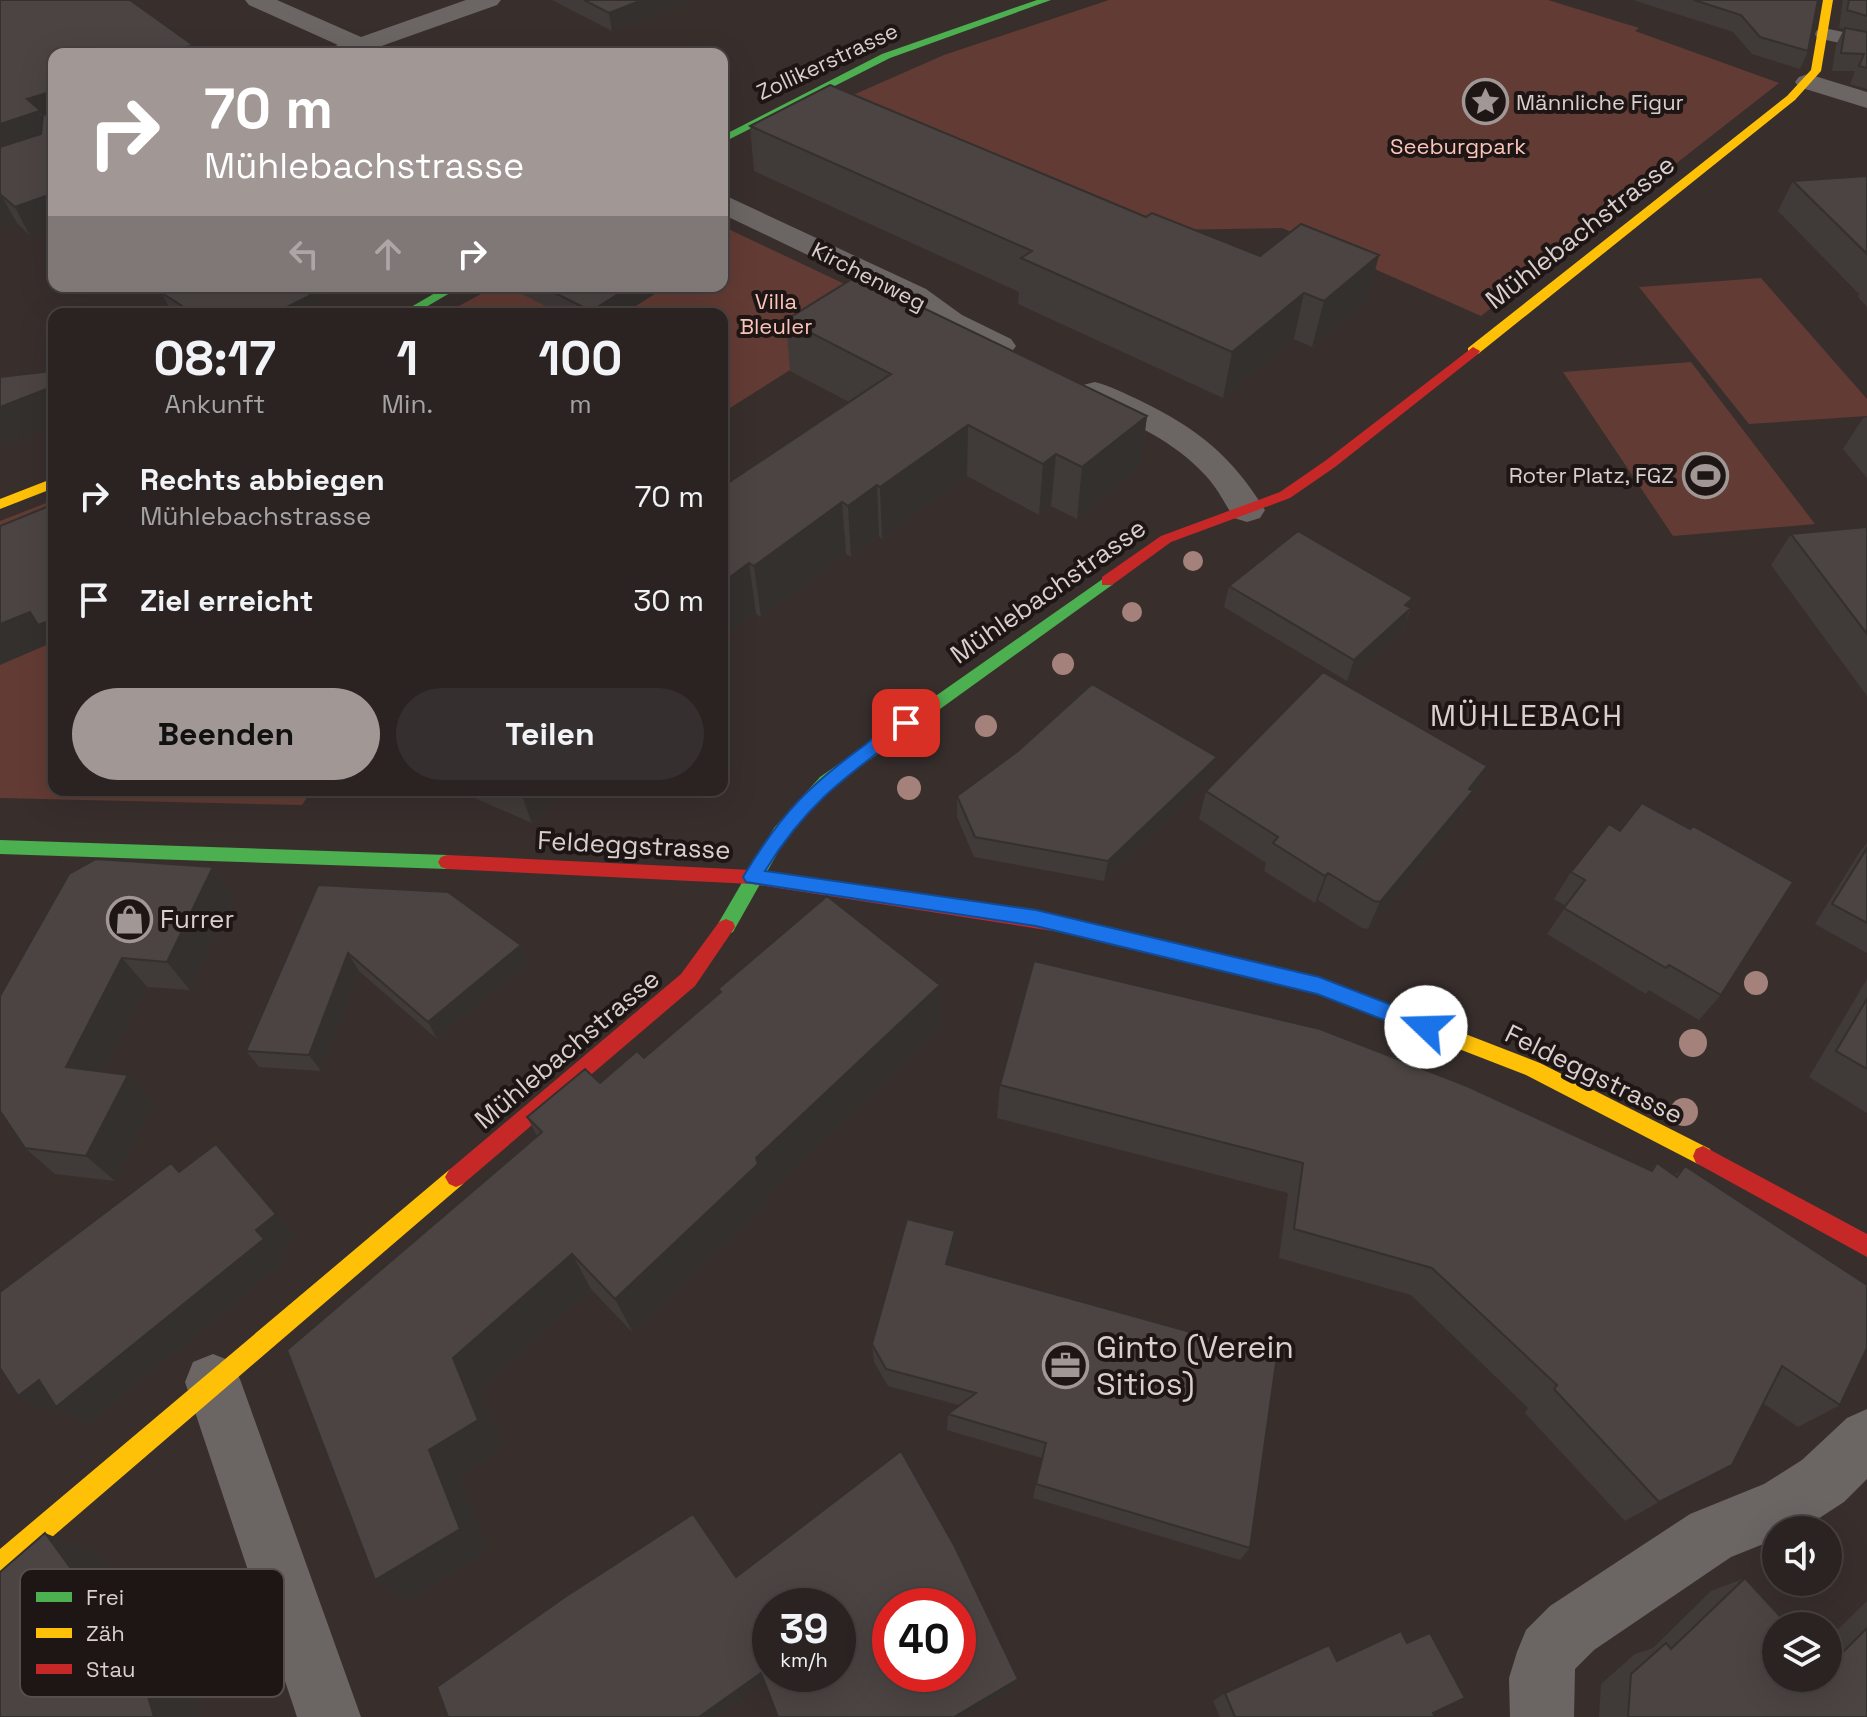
<!DOCTYPE html>
<html lang="de">
<head>
<meta charset="utf-8">
<style>
	body { margin:0; font-family:"Space Grotesk",sans-serif; background:#362f2f; color:#f1f3f6; height:100vh; display:flex; flex-direction:column; font-size:30px; white-space:nowrap }
	* { box-sizing:border-box; margin:0 }
	p { font-size:26px; color:#a5a4a5 }
	.icon { flex:none; width:44px; height:44px; fill:none; stroke:currentColor; stroke-width:2; stroke-linecap:round; stroke-linejoin:round }
	.map { position:relative; flex:1; overflow:hidden }
	.sheet { position:absolute; left:48px; top:308px; width:680px; height:488px; display:flex; flex-direction:column; background:#2a2322; border-radius:16px; box-shadow:0 8px 32px #0002,0 0 0 2px #464040 }
	.sheet>* { flex:none }
	.guide { position:absolute; left:48px; top:48px; width:680px; height:244px; border-radius:16px; box-shadow:0 8px 32px #0002,0 0 0 2px #464040; background:#a19795; color:#fff; overflow:hidden }
	.fabs { position:absolute; left:1762px; top:1516px; display:grid; gap:16px }
	.fabs a { display:grid; place-items:center; width:80px; height:80px; border-radius:50%; background:#2a2322; box-shadow:0 8px 32px #0002,0 0 0 2px #464040; font-size:40px }
	.speed { position:absolute; left:752px; top:1588px; display:flex; gap:16px; font-size:40px; font-weight:700; text-align:center }
	.speed>* { display:grid; place-content:center; width:104px; height:104px; border-radius:50%; background:#2a2322; box-shadow:0 8px 32px #0002,0 0 0 2px #464040; line-height:1 }
	.speed small { font-size:20px; font-weight:400 }
	.speed .limit { border:12px solid #d22; background:#fff; color:#111 }
	.pin { position:absolute; display:grid; place-items:center; width:68px; height:68px; color:#fff; margin:-34px; border-radius:16px; box-shadow:0 4px 12px #0006 }
	.me { position:absolute; width:88px; margin:-44px; rotate:291deg; stroke-linejoin:round; filter:drop-shadow(0 0 6px #0008) }
	.turn { display:flex; align-items:center; gap:28px; height:168px; padding:0 24px; font-size:36px }
	.turn .icon { width:104px; height:104px; stroke-width:2.5 }
	.turn b { display:block; font-size:56px; line-height:68px }
	.lanes { display:flex; align-items:center; height:76px; padding:0 24px; background:#0003; justify-content:center; gap:40px; direction:ltr }
	.lanes .off { opacity:.35 }
	.eta { display:flex; justify-content:space-evenly; align-items:center; height:136px; text-align:center }
	.eta b { font-size:48px; font-weight:700; line-height:56px }
	.cta { display:flex; gap:16px; margin-top:auto; padding:16px 24px }
	.cta a { flex:1; height:92px; border-radius:48px; background:#a19795; color:#111; font-size:32px; font-weight:700; line-height:92px; text-align:center }
	.cta a+a { background:#362f2f; color:#f1f3f6 }
	ul { padding:0; list-style:none }
	li { display:flex; align-items:center; gap:24px; height:104px; padding:0 24px }
	li div { flex:1 }
	li b { display:block; font-size:30px }
	li em { font-style:normal }
	.map>svg:first-child { display:block }
	.green { fill:#623b34 }
	.lines { fill:none; stroke-linecap:round; stroke-linejoin:round }
	.lane { fill:#6b6664; fill-rule:evenodd }
	.street { fill:#6b6664; fill-rule:evenodd }
	.fast { fill:#4caf50; fill-rule:evenodd }
	.slow { fill:#ffc107; fill-rule:evenodd }
	.jam { fill:#c62828; fill-rule:evenodd }
	.tree { fill:#a4827b }
	.wall { fill:#403a39 }
	.shaded-wall { fill:#34302e }
	.building { fill:#4b4442; stroke:#34302e; stroke-width:2; fill-rule:evenodd }
	.route { fill:#1a73e8; stroke:#114b97; stroke-width:2 }
	.labels { text-anchor:middle; stroke-width:8; stroke-linejoin:round; paint-order:stroke }
	.far-street-label { font-size:22px; fill:#d9cfcd; stroke:#1d1615 }
	.far-poi-label { font-size:22px; fill:#d9cfcd; stroke:#1d1615; text-anchor:start }
	.far-park-label { font-size:22px; fill:#fdc5ba; stroke:#1d1615 }
	.street-label { font-size:26px; fill:#d9cfcd; stroke:#1d1615 }
	.poi-label { font-size:26px; fill:#d9cfcd; stroke:#1d1615; text-anchor:start }
	.quarter-label { font-size:30px; letter-spacing:2px; fill:#d9cfcd; stroke:#1d1615 }
	.near-poi-label { font-size:32px; fill:#d9cfcd; stroke:#1d1615; text-anchor:start }
	.key { fill:#1d1615; stroke:#554e4c; stroke-width:2 }
	.key-label { font-size:22px; fill:#d9cfcd }
</style>
</head>
<body>
<div class="map">
<svg width="1867" height="1717" viewBox="0 0 1867 1717">
	<rect width="100%" height="100%" fill="#382f2d"/>
	<!-- green -->
	<path class="green" d="M1109,0h439l91,28 -4,3 144,52 -298,233 -199,-88 -115,2 -314,-135 91,-40z
		M722,226l169,80 -169,107v-99h-278l52,-28h226z
		M1761,278l106,121v17l-118,8 -110,-137z
		M1691,362l124,162 -142,12 -110,-164z
		M54,500v290h258l-10,15 -302,-7v-277z"/>
	<g class="lines">
		<!-- lane -->
		<path class="lane" d="M1824,28l43,9v12l-50,-11 -2,-4 2,-4z"/>
		<!-- street -->
		<path class="street" d="M245,0h32l84,37 105,-37h35l-4,5 -138,49h-36l3,-5 12,-4 -89,-40z
			M1808,74l59,18v16l-68,-21 -4,-5 4,-5z
			M722,194l204,95 36,26 49,24 5,7 -5,7 -11,3 -11,-3 -49,-24 -36,-28 -182,-87z
			M1095,382c16,4 31,12 46,19 57,28 91,55 124,109l-5,8 -13,4 -13,-4c-9,-14 -16,-29 -28,-42 -32,-36 -80,-56 -123,-77l-4,-7 4,-7z
			M213,1354l20,8 8,20 120,335h-64l-112,-335 8,-20z
			M1867,1409v70l-23,23 -40,26 -28,2v9l-45,18 -137,93 -19,19 -1,48h-64l-1,-39 8,-26 9,-22 24,-24 140,-92 74,-30 38,-24 45,-42z"/>
		<!-- fast -->
		<path class="fast" d="M1037,0h14l-161,58 -168,85v-7l160,-82z
			M447,286h15l-48,28h-15z
			M1107,576l8,5 -3,4 -280,202 -46,51 -53,94 -7,3 -7,-3 -2,-5 2,-5 55,-94 46,-51z
			M0,840l447,15 6,2 3,5 -3,5 -6,2 -447,-15z"/>
		<!-- slow -->
		<path class="slow" d="M1823,0h10l-12,71 -26,29 -317,254h-10v-6l319,-252 24,-26z
			M54,478v10l-54,21v-10z
			M1059,916l267,64 214,83 170,86 3,7 -3,7 -7,3 -7,-3 -170,-88 -209,-81 -258,-62 -7,-3 -2,-5 2,-5z
			M456,1167l7,3 4,7 -4,7 -454,390 -9,3v-28l449,-379z"/>
		<!-- jam -->
		<path class="jam" d="M1473,347l7,4 -2,3 -143,113 -45,31 -119,44 -59,43h-10v-8l59,-41 119,-44 45,-31z
			M447,855l305,15 307,46 7,3 2,5 -2,5 -7,3 -307,-48 -305,-15 -6,-2 -3,-5 3,-5z
			M726,919l7,3 2,5 -40,59 -232,198 -7,3 -7,-3 -4,-7 4,-7 232,-196 38,-52z
			M1703,1146l164,88v23l-171,-94 -3,-7 3,-7z"/>
	</g>
	<!-- trees -->
	<g class="tree">
		<circle cx="1193" cy="561" r="10"/>
		<circle cx="1132" cy="612" r="10"/>
		<circle cx="1063" cy="664" r="11"/>
		<circle cx="986" cy="726" r="11"/>
		<circle cx="909" cy="788" r="12"/>
		<circle cx="1756" cy="983" r="12"/>
		<circle cx="1693" cy="1043" r="14"/>
		<circle cx="1684" cy="1112" r="14"/>
	</g>
	<!-- wall -->
	<path class="wall" d="M0,0l193,45 4,9h-143l-24,182 -13,-13 -17,7z
		M552,0h141l-81,31z
		M1633,0h185l-10,51 -8,18 -48,-15 -19,-22z
		M1843,0h24v89l-17,-5 5,-13h-23l4,-26 8,-16 -5,-1z
		M750,126l396,91 114,39 119,-1 -12,46 -55,46 -18,-8 -71,59 -205,-94 1,-12 -265,-121z
		M1867,176v131l-9,-10 1,-3 -81,-83 15,-30z
		M516,286h138l2,7 -33,21h-62l-43,-22z
		M162,293l162,7 -9,5 3,9h-146z
		M786,320l361,96 -7,52 -63,51 -26,-13 -12,9 -72,-39 -85,63 -3,-3 -28,21 -5,-3 -85,63 -5,-3 -34,26v-153l127,-85 -59,-31z
		M1867,417v61l-24,-29 20,-31z
		M1867,527v169l-96,-131 20,-31z
		M1229,586l181,21 1,1 -8,21 -56,52 -123,-74z
		M1217,757l-6,21 -107,103 -130,-24 -17,-40v-21z
		M1487,766l-14,29 -5,6 -9,19 -91,109 -6,-1 -44,-28 -3,3 -51,-32 2,-8 -67,-44 7,-28z
		M456,790h105l-29,33z
		M1609,824l112,171 -22,25 -50,-30 -3,4 -99,-60 19,-28 -12,-7 17,-27z
		M1867,843v110l-52,-29 46,-74z
		M213,867l21,30 -44,93 -43,-3 -43,85 24,3 26,27 -39,79 -60,-7 -30,-26 -25,-152z
		M318,885l211,77 -92,77 -78,-68 -38,100 -62,-4 -13,-16z
		M1867,979v134l-58,-36z
		M718,989l221,40 -173,167 2,6 -135,131 -42,-44 -111,100 24,59 -45,28 29,75 -79,49 -34,-20 162,-444 -10,-19 73,-34 44,-25 75,-65z
		M1000,1085l650,85 7,-7 18,12 10,-9 155,239 -42,22 -35,-24 -31,62 -107,56 -100,-108 3,-5 -117,-113 -132,-37 9,-65 -291,-75z
		M955,1231l-1,20 -4,14 300,283 -10,12 -207,-62 9,-40 -95,-28 1,-16 11,-9 -71,-19 -14,-24 -2,-18z
		M1745,1578l83,100v-39l39,-38v116h-268l2,-33 34,-30 18,-6 58,-57z
		M1337,1661l96,52 2,4h-215l-7,-16 12,-8z"/>
	<!-- shaded-wall -->
	<path class="shaded-wall" d="M642,0h51l-81,31 -3,-18z
		M193,45l4,9h-33z
		M54,91v32l-15,-12 14,28 -53,18v-33l27,-25z
		M54,193v34l-24,9 -15,-29z
		M0,195h1l16,28 -17,7z
		M1379,255l-12,46 -55,46 12,-46z
		M301,286h17l6,14 -9,5 3,9h-45l25,-27z
		M631,286h23l2,7 -33,21h-31l-1,-3z
		M1304,293l-10,46 -71,59 9,-46z
		M54,386v38l-54,23v-40z
		M1147,416l-7,52 -63,51 5,-52z
		M968,425l-1,51 -85,63 -2,-52z
		M1056,454l-5,52 -12,9 4,-51z
		M877,485l2,51 -28,21 -3,-51z
		M842,502l4,52 -85,63 -7,-51z
		M749,563l7,51 -34,26v-57z
		M1413,598l-10,31 -56,52 7,-21 51,-55z
		M30,612l24,7v29l-3,-5 -51,22v-41z
		M1217,757l-6,21 -107,103 4,-20z
		M1487,766l-14,29 -5,6 -9,19 -91,109 12,-27z
		M520,790h41l-29,33z
		M213,867l21,30 -44,93 -23,-28z
		M1328,873l-10,27 -3,3 10,-27z
		M521,945l8,17 -92,77 -9,-17z
		M348,953l11,18 -38,100 -12,-16z
		M122,958l25,29 -54,107 -27,-27z
		M940,985l-1,44 -173,167 2,6 -135,131 -18,-34 141,-141z
		M128,1075l26,27 -39,79 -29,-25z
		M216,1144l23,24 58,69 -18,15 7,9 -199,163 -29,-16 -7,6 -33,-18 21,-16 217,-150z
		M955,1231l-1,20 -8,32v-19z
		M572,1254l19,35 -111,100 24,59 -45,28 29,75 -79,49 -34,-20 78,-222z
		M1732,1465l-37,20 -70,36 34,-19z
		M45,1533l54,22 89,119 13,43h-47z
		M761,1673l5,8 -50,36h-17z
		M1018,1679l-3,8 -51,30h-10z"/>
	<!-- building -->
	<path class="building" d="M0,0h130l63,45 -29,9h-110v37l-27,8 27,23v71l-39,14 -14,-12h-1v-48l41,-13 2,-20 -4,-3 -39,13z
		M584,0h58l-33,13z
		M1694,0h124l-10,51 -48,-14 -19,-22z
		M1849,0h18v16l-20,-6z
		M1845,28l22,4v36l-8,-2 5,-12 -23,-1z
		M830,85l316,132 6,-4 108,43 41,-32 78,31 -55,46 -20,-8 -72,59 -211,-94 11,-7 -282,-125z
		M1867,176v78l-74,-73z
		M857,276l290,140 -65,51 -26,-13 -13,10 -75,-39 -88,62 -3,-2 -29,21 -6,-4 -88,64 -5,-3 -27,20v-96l169,-113 -105,-54z
		M177,286h124l-3,1 13,8 -38,19h-91l-6,-4 6,-4 -20,-13z
		M541,286h90l-40,25z
		M52,371l2,15 -54,21v-30z
		M54,504v115l-16,6 -8,-13 -30,12v-98z
		M1867,527v107l-76,-100z
		M1298,531l115,67 -8,7 6,3 -57,52 -125,-74z
		M1323,672l164,94 -18,23 4,2 -93,111 -6,-1 -46,-28 -3,3 -52,-33 5,-6 -72,-46z
		M1092,684l125,73 -109,104 -133,-24 -18,-41 61,-45z
		M1642,803l48,26 3,-3 100,56 -72,113 -52,-30 -3,3 -102,-60 21,-28 -14,-8 38,-48 11,7z
		M1867,848v75l-35,-19z
		M96,859l117,8 -46,95 -45,-4 -56,109 62,8 -42,81 -61,-8 -25,-37v-115l69,-122z
		M318,885l130,7 73,53 -93,77 -80,-69 -39,102 -63,-4z
		M827,896l113,89 -184,173 2,6 -143,135 -43,-45 -119,104 25,62 -49,30 31,79 -85,51 -88,-230 255,-218 -15,-15 58,-48 15,14 37,-32 7,7 77,-66 -3,-3z
		M1034,961l286,68 147,57 185,85 5,-8 20,14 8,-11 182,119v63l-27,57 -58,-39 -50,99 -73,37 -105,-113 3,-4 -125,-117 -138,-39 9,-66 -303,-78z
		M1867,999v70l-31,-18z
		M216,1144l60,70 -20,16 8,9 -208,168 -17,-27 -21,16 -18,-28v-76l171,-129 8,9z
		M907,1219l48,12 -9,33 331,92 -27,192 -214,-64 10,-41 -98,-29 28,-21 -90,-24 -14,-25z
		M901,1451l54,96 63,132 -64,38h-176l-17,-44 -62,44h-251l-11,-30 128,-90 128,-83 43,63zM770,1606h68v68h-68zM890,1606h68v68h-68z
		M45,1533l92,126 17,58h-154v-145z
		M1745,1578l44,48h-13v52h52v-11l39,-39v89h-239l3,-43 35,-31 5,6z
		M1401,1631l6,12 23,-10 35,65 -32,15 2,4h-200l-10,-24 104,-48 8,16z"/>
	<!-- route -->
	<path class="route" d="M906,717l9,6 -3,4c-64,48 -104,74 -147,144l271,39 283,67 114,44 3,6 -3,6 -7,3 -109,-42 -281,-68 -290,-44 -3,-5 3,-5c36,-59 63,-87 119,-127 12,-10 26,-24 41,-28z"/>
	<!-- icons -->
	<defs>
		<symbol id="sight-ring" viewBox="-11 -11 22 22"><circle r="9.5" fill="#1d1615" stroke="#a19795" stroke-width="1.5"/><path d="M0-6L1.8-2.2L6-1.7L2.9 1.2L3.7 5.4L0 3.3L-3.7 5.4L-2.9 1.2L-6-1.7L-1.8-2.2Z" fill="#a19795"/></symbol>
		<symbol id="stadium-ring" viewBox="-11 -11 22 22"><circle r="9.5" fill="#1d1615" stroke="#a19795" stroke-width="1.5"/><path d="M0-5a6.5 5 0 1 0 0 10a6.5 5 0 1 0 0-10ZM-3.5-1.8h7v3.6h-7Z" fill="#a19795"/></symbol>
		<symbol id="shop-ring" viewBox="-11 -11 22 22"><circle r="9.5" fill="#1d1615" stroke="#a19795" stroke-width="1.5"/><path d="M-5-2.5h2.3a2.7 3.5 0 0 1 5.4 0H5L5.5 6h-11ZM-1.5-2.5h3a1.5 2.3 0 0 0-3 0Z" fill="#a19795"/></symbol>
		<symbol id="office-ring" viewBox="-11 -11 22 22"><circle r="9.5" fill="#1d1615" stroke="#a19795" stroke-width="1.5"/><path d="M-6-3h4V-5.5h4V-3h4V5H-6ZM-1-4.5V-3h2v-1.5ZM-6 0V1H6V0Z" fill="#a19795"/></symbol>
	</defs>
	<g fill-rule="evenodd">
		<use href="#sight-ring" x="1460" y="76" width="51" height="51"/>
		<use href="#stadium-ring" x="1680" y="450" width="51" height="51"/>
		<use href="#shop-ring" x="104" y="894" width="51" height="51"/>
		<use href="#office-ring" x="1040" y="1340" width="51" height="51"/>
	</g>
	<g class="labels">
		<!-- far-street labels -->
		<g class="far-street-label">
			<text transform="translate(827 61) rotate(-25)" y="8">Zollikerstrasse</text>
			<text transform="translate(869 276) rotate(27)" y="8">Kirchenweg</text>
		</g>
		<!-- far-poi labels -->
		<g class="far-poi-label">
			<text x="1516" y="110">Männliche Figur</text>
			<text x="1674" y="483" text-anchor="end">Roter Platz, FGZ</text>
		</g>
		<!-- far-park labels -->
		<g class="far-park-label">
			<text x="1458" y="154">Seeburgpark</text>
			<text x="776" y="309">Villa<tspan x="776" dy="25">Bleuler</tspan></text>
		</g>
		<!-- street labels -->
		<g class="street-label">
			<text transform="translate(1580 232) rotate(-38)" y="9">Mühlebachstrasse</text>
			<text transform="translate(1048 591) rotate(-35)" y="9">Mühlebachstrasse</text>
			<text transform="translate(634 845) rotate(3)" y="9">Feldeggstrasse</text>
			<text transform="translate(567 1049) rotate(-40)" y="9">Mühlebachstrasse</text>
			<text transform="translate(1594 1074) rotate(26)" y="9">Feldeggstrasse</text>
		</g>
		<!-- poi labels -->
		<g class="poi-label">
			<text x="160" y="928">Furrer</text>
		</g>
		<!-- quarter labels -->
		<g class="quarter-label">
			<text x="1527" y="726">MÜHLEBACH</text>
		</g>
		<!-- near-poi labels -->
		<g class="near-poi-label">
			<text x="1096" y="1358">Ginto (Verein<tspan x="1096" dy="37">Sitios)</tspan></text>
		</g>
	</g>
	<!-- legend -->
	<rect x="20" y="1569" width="264" height="128" rx="12" class="key"/>
	<rect x="36" y="1592" width="36" height="10" fill="#4caf50"/>
	<rect x="36" y="1628" width="36" height="10" fill="#ffc107"/>
	<rect x="36" y="1664" width="36" height="10" fill="#c62828"/>
	<g class="key-label">
		<text x="86" y="1605">Frei</text>
		<text x="86" y="1641">Zäh</text>
		<text x="86" y="1677">Stau</text>
	</g>
</svg>
<div class="fabs">
<a><svg class="icon" aria-label="sound" viewBox="0 0 24 24"><path d="M4 9h4l5-4v14l-5-4H4zM17 9q2 3 0 6"/></svg></a>
<a><svg class="icon" aria-label="layers" viewBox="0 0 24 24"><path d="M12 4l9 5-9 5-9-5zM3 14l9 5 9-5"/></svg></a>
</div>
<div class="speed"><div>39<small>km/h</small></div><div class="limit">40</div></div>
<div class="pin" style="left:906px;top:723px;background:#d93025"><svg class="icon" aria-label="arrive" viewBox="0 0 24 24"><path d="M6 21V4h12l-3 4 3 4H6"/></svg></div>
<svg class="me" style="left:1426px;top:1027px" viewBox="-20 -20 40 40"><circle r="19" fill="#fff"/><path d="M0-13L10 11 0 6-10 11z" fill="#1a73e8"/></svg>
<div class="guide">
<div class="turn"><svg class="icon" aria-label="right" viewBox="0 0 24 24"><path d="M7 20v-9h11M14 6l5 5-5 5"/></svg><div><b>70 m</b>Mühlebachstrasse</div></div>
<div class="lanes"><svg class="icon off" aria-label="left" viewBox="0 0 24 24"><path d="M17 20v-9H6M10 6l-5 5 5 5"/></svg><svg class="icon off" aria-label="ahead" viewBox="0 0 24 24"><path d="M12 20V5M6 11l6-6 6 6"/></svg><svg class="icon" aria-label="right" viewBox="0 0 24 24"><path d="M7 20v-9h11M14 6l5 5-5 5"/></svg></div>
</div>
<section class="sheet">
<div class="eta">
<div><b>08:17</b><p>Ankunft</p></div>
<div><b>1</b><p>Min.</p></div>
<div><b>100</b><p>m</p></div>
</div>
<ul>
<li><svg class="icon" aria-label="right" viewBox="0 0 24 24"><path d="M7 20v-9h11M14 6l5 5-5 5"/></svg><div><b>Rechts abbiegen</b><p>Mühlebachstrasse</p></div><em>70 m</em></li>
<li><svg class="icon" aria-label="arrive" viewBox="0 0 24 24"><path d="M6 21V4h12l-3 4 3 4H6"/></svg><div><b>Ziel erreicht</b></div><em>30 m</em></li>
</ul>
<div class="cta"><a>Beenden</a><a>Teilen</a></div>
</section>
</div>
</body>
</html>
